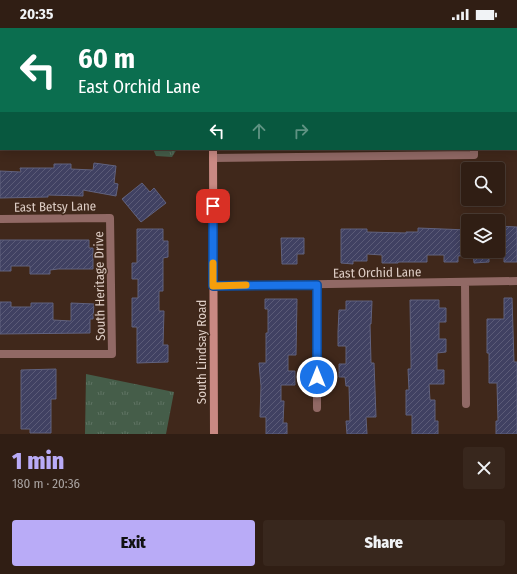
<!DOCTYPE html>
<html lang="en">
<head>
<meta charset="utf-8">
<style>
	body { margin:0; font-family:"Fira Sans Condensed",sans-serif; background:#38271d; color:#f1f3f6; height:100vh; display:flex; flex-direction:column; font-size:15px; white-space:nowrap }
	* { box-sizing:border-box; margin:0 }
	p { font-size:13px; color:#a8a2a0 }
	.icon { flex:none; width:22px; height:22px; fill:none; stroke:currentColor; stroke-width:2; stroke-linecap:round; stroke-linejoin:round }
	.map { position:relative; height:406px; overflow:hidden }
	.panel { display:flex; flex-direction:column; background:#301e14; flex:1 }
	.panel>* { flex:none }
	.guide { position:absolute; left:0px; top:0px; width:517px; height:122px; box-shadow:0 2px 10px #0003,0 0 0 1px #4b3c34; background:#0b6e4f; color:#fff; overflow:hidden }
	.controls { position:absolute; left:461px; top:134px; display:grid; gap:8px }
	.controls a { display:grid; place-items:center; width:44px; height:44px; border-radius:4px; background:#301e14; box-shadow:0 2px 10px #0003,0 0 0 1px #4b3c34; font-size:20px }
	.pin { position:absolute; display:grid; place-items:center; width:34px; height:34px; color:#fff; margin:-17px; border-radius:8px; box-shadow:0 2px 6px #0006 }
	.me { position:absolute; width:44px; margin:-22px; rotate:0deg; stroke-linejoin:round; filter:drop-shadow(0 0 3px #0008) }
	.turn { display:flex; align-items:center; gap:14px; height:84px; padding:0 12px; font-size:18px }
	.turn .icon { width:52px; height:52px; stroke-width:2.5 }
	.turn b { display:block; font-size:28px; line-height:34px }
	.lanes { display:flex; align-items:center; height:38px; padding:0 12px; background:#0003; justify-content:center; gap:20px; direction:ltr }
	.lanes .off { opacity:.35 }
	.round { display:grid; place-items:center; flex:none; width:42px; height:42px; border-radius:4px; background:#38271d }
	.headline { display:flex; align-items:center; justify-content:space-between; height:68px; padding:0 12px }
	h1 { font-size:24px; font-weight:800; line-height:30px; color:#b9abf7 }
	.action { display:flex; gap:8px; margin-top:auto; padding:8px 12px }
	.action a { flex:1; height:46px; border-radius:4px; background:#b9abf7; color:#111; font-size:16px; font-weight:800; line-height:46px; text-align:center }
	.action a+a { background:#38271d; color:#f1f3f6 }
	.status { display:flex; justify-content:space-between; align-items:center; height:28px; padding:0 20px; background:#301e14; direction:ltr }
	.status svg { height:11px; fill:currentColor }
	.map>svg:first-child { display:block }
	.grass { fill:url(#grass-tufts) }
	.building { fill:url(#building-hatch); stroke:#61627e }
	.lines { fill:none; stroke-linecap:round; stroke-linejoin:round }
	.street { stroke:#916965; stroke-width:8 }
	.secondary { stroke:#c98983; stroke-width:8 }
	.route-casing { stroke:#114b97; stroke-width:10 }
	.route { stroke:#1a73e8; stroke-width:7 }
	.slow { stroke:#f59e0b; stroke-width:7 }
	.labels { text-anchor:middle; stroke-width:3; stroke-linejoin:round; paint-order:stroke }
	.street-label { font-size:13px; fill:#decec6; stroke:#40281b }
</style>
</head>
<body>
<div class="status"><b>20:35</b><svg viewBox="0 0 49 12"><path d="M0 12V9h3v3zM5 12V6h3v6zM10 12V3h3v9zM15 12V0h3v12zM26 1h20v11H26zM47 4h2v5h-2z"/></svg></div>
<div class="map">
<svg width="517" height="406" viewBox="0 0 517 406">
	<defs>
		<pattern id="grass-tufts" width="24" height="20" patternUnits="userSpaceOnUse"><rect width="24" height="20" fill="#455d49"/><path d="M3 7l-1-3M5 7V3M7 7l1-3M15 17l-1-3M17 17v-4M19 17l1-3" fill="none" stroke="#5f7362"/></pattern>
		<pattern id="building-hatch" width="6" height="6" patternUnits="userSpaceOnUse"><rect width="6" height="6" fill="#404162"/><path d="M-1 1l2-2M0 6l6-6M5 7l2-2" fill="none" stroke="#5b5b77"/></pattern>
	</defs>
	<rect width="100%" height="100%" fill="#40281b"/>
	<!-- grass -->
	<path class="grass" d="M153,121h24l-5,8 -16,-1z
		M86,346l88,18 -8,42h-81z"/>
	<!-- building -->
	<path class="building" d="M94,135l22,3 -2,17 4,1 -2,12 -33,-6v6l-35,-1v2l-48,1v-27l21,1 -1,-4h34v-4h17v5l22,1z
		M142,155l8,9 4,-4 12,15 -25,19 -19,-23z
		M498,198l19,1v35h-13v-7h-6z
		M418,200l50,2v25l-10,1v6h-14v-7h-17v7h-29v1h-16v-8l-15,-1v7h-14v3l-12,-1v-34h26v3l39,1v-1h12z
		M137,201h26v12h5v16l-5,1v33h-4v20h5l-1,34h5v17l-31,1v-36h-5v-29h6v-19h-6v-16h5z
		M281,210h23v16h-7v10h-15z
		M0,212h89v8h4v21h-35l-8,1v4h-20v-8h-19v5h-11z
		M473,223h16v11l-15,1z
		M504,270h8l2,64h3v72h-21v-13h2l-1,-38h-8v-30h-2v-34h17z
		M265,271h32l-1,56h-8v16h7v14h-14v16h3l-1,22h4v11h-21v-17h-6l1,-31 -2,-23h7v-30h2v-24h-3z
		M410,272h29v8h7v14h-7v17h7v13l-9,1v17h7v14h-15l1,16h5v21h3v13h-26v-19h-6v-25h3l-1,-21h3v-7z
		M346,273h26l-1,23h-1l1,39h3l2,54h-10l1,17h-20l-1,-13h4l-1,-35h-3l-1,-9h-6v-13h7v-18h-8v-14l1,-22h7z
		M0,274h11v5h20v-4h22v17l18,1v-18l23,1 -1,15h-3v14l-90,1z
		M56,341v30h-5v34h-21v-4h-9v-59z"/>
	<g class="lines">
		<!-- street -->
		<path class="street" d="M107,1v-1
			M321,1v-1
			M470,1h1
			M0,56h1
			M213,130l261,-3v-6
			M0,191l110,-1 2,136h-112
			M465,254l1,122
			M317,257v123
			M213,258l304,-5"/>
		<!-- secondary -->
		<path class="secondary" d="M213,0v1
			M213,121l1,285"/>
	</g>
	<g class="lines">
		<defs>
			<path id="route" d="M213,178v80l104,-1v92"/>
		</defs>
		<!-- route casing -->
		<use href="#route" class="route-casing"/>
		<!-- route -->
		<use href="#route" class="route"/>
		<!-- slow -->
		<path class="slow" d="M213,235v23l33,-1"/>
	</g>
	<g class="labels">
		<!-- street labels -->
		<g class="street-label">
			<text transform="translate(55 178) rotate(-1)" y="5">East Betsy Lane</text>
			<text transform="translate(377 244) rotate(-1)" y="5">East Orchid Lane</text>
			<text transform="translate(99 258) rotate(-91)" y="5">South Heritage Drive</text>
			<text transform="translate(201 324) rotate(-90)" y="5">South Lindsay Road</text>
		</g>
	</g>
</svg>
<div class="controls">
<a><svg class="icon" aria-label="search" viewBox="0 0 24 24"><circle cx="10" cy="10" r="6"/><path d="M15 15l6 6"/></svg></a>
<a><svg class="icon" aria-label="layers" viewBox="0 0 24 24"><path d="M12 4l9 5-9 5-9-5zM3 14l9 5 9-5"/></svg></a>
</div>
<div class="pin" style="left:213px;top:178px;background:#d93025"><svg class="icon" aria-label="arrive" viewBox="0 0 24 24"><path d="M6 21V4h12l-3 4 3 4H6"/></svg></div>
<svg class="me" style="left:317px;top:349px" viewBox="-20 -20 40 40"><circle r="17" fill="#1a73e8" stroke="#fff" stroke-width="3"/><path d="M0-11L8 9 0 5-8 9z" fill="#fff"/></svg>
<div class="guide">
<div class="turn"><svg class="icon" aria-label="left" viewBox="0 0 24 24"><path d="M17 20v-9H6M10 6l-5 5 5 5"/></svg><div><b>60 m</b>East Orchid Lane</div></div>
<div class="lanes"><svg class="icon" aria-label="left" viewBox="0 0 24 24"><path d="M17 20v-9H6M10 6l-5 5 5 5"/></svg><svg class="icon off" aria-label="ahead" viewBox="0 0 24 24"><path d="M12 20V5M6 11l6-6 6 6"/></svg><svg class="icon off" aria-label="right" viewBox="0 0 24 24"><path d="M7 20v-9h11M14 6l5 5-5 5"/></svg></div>
</div>
</div>
<section class="panel">
<div class="headline"><div><h1>1 min</h1><p>180 m · 20:36</p></div><a class="round"><svg class="icon" aria-label="close" viewBox="0 0 24 24"><path d="M6 6l12 12M18 6L6 18"/></svg></a></div>
<div class="action"><a>Exit</a><a>Share</a></div>
</section>
</body>
</html>
